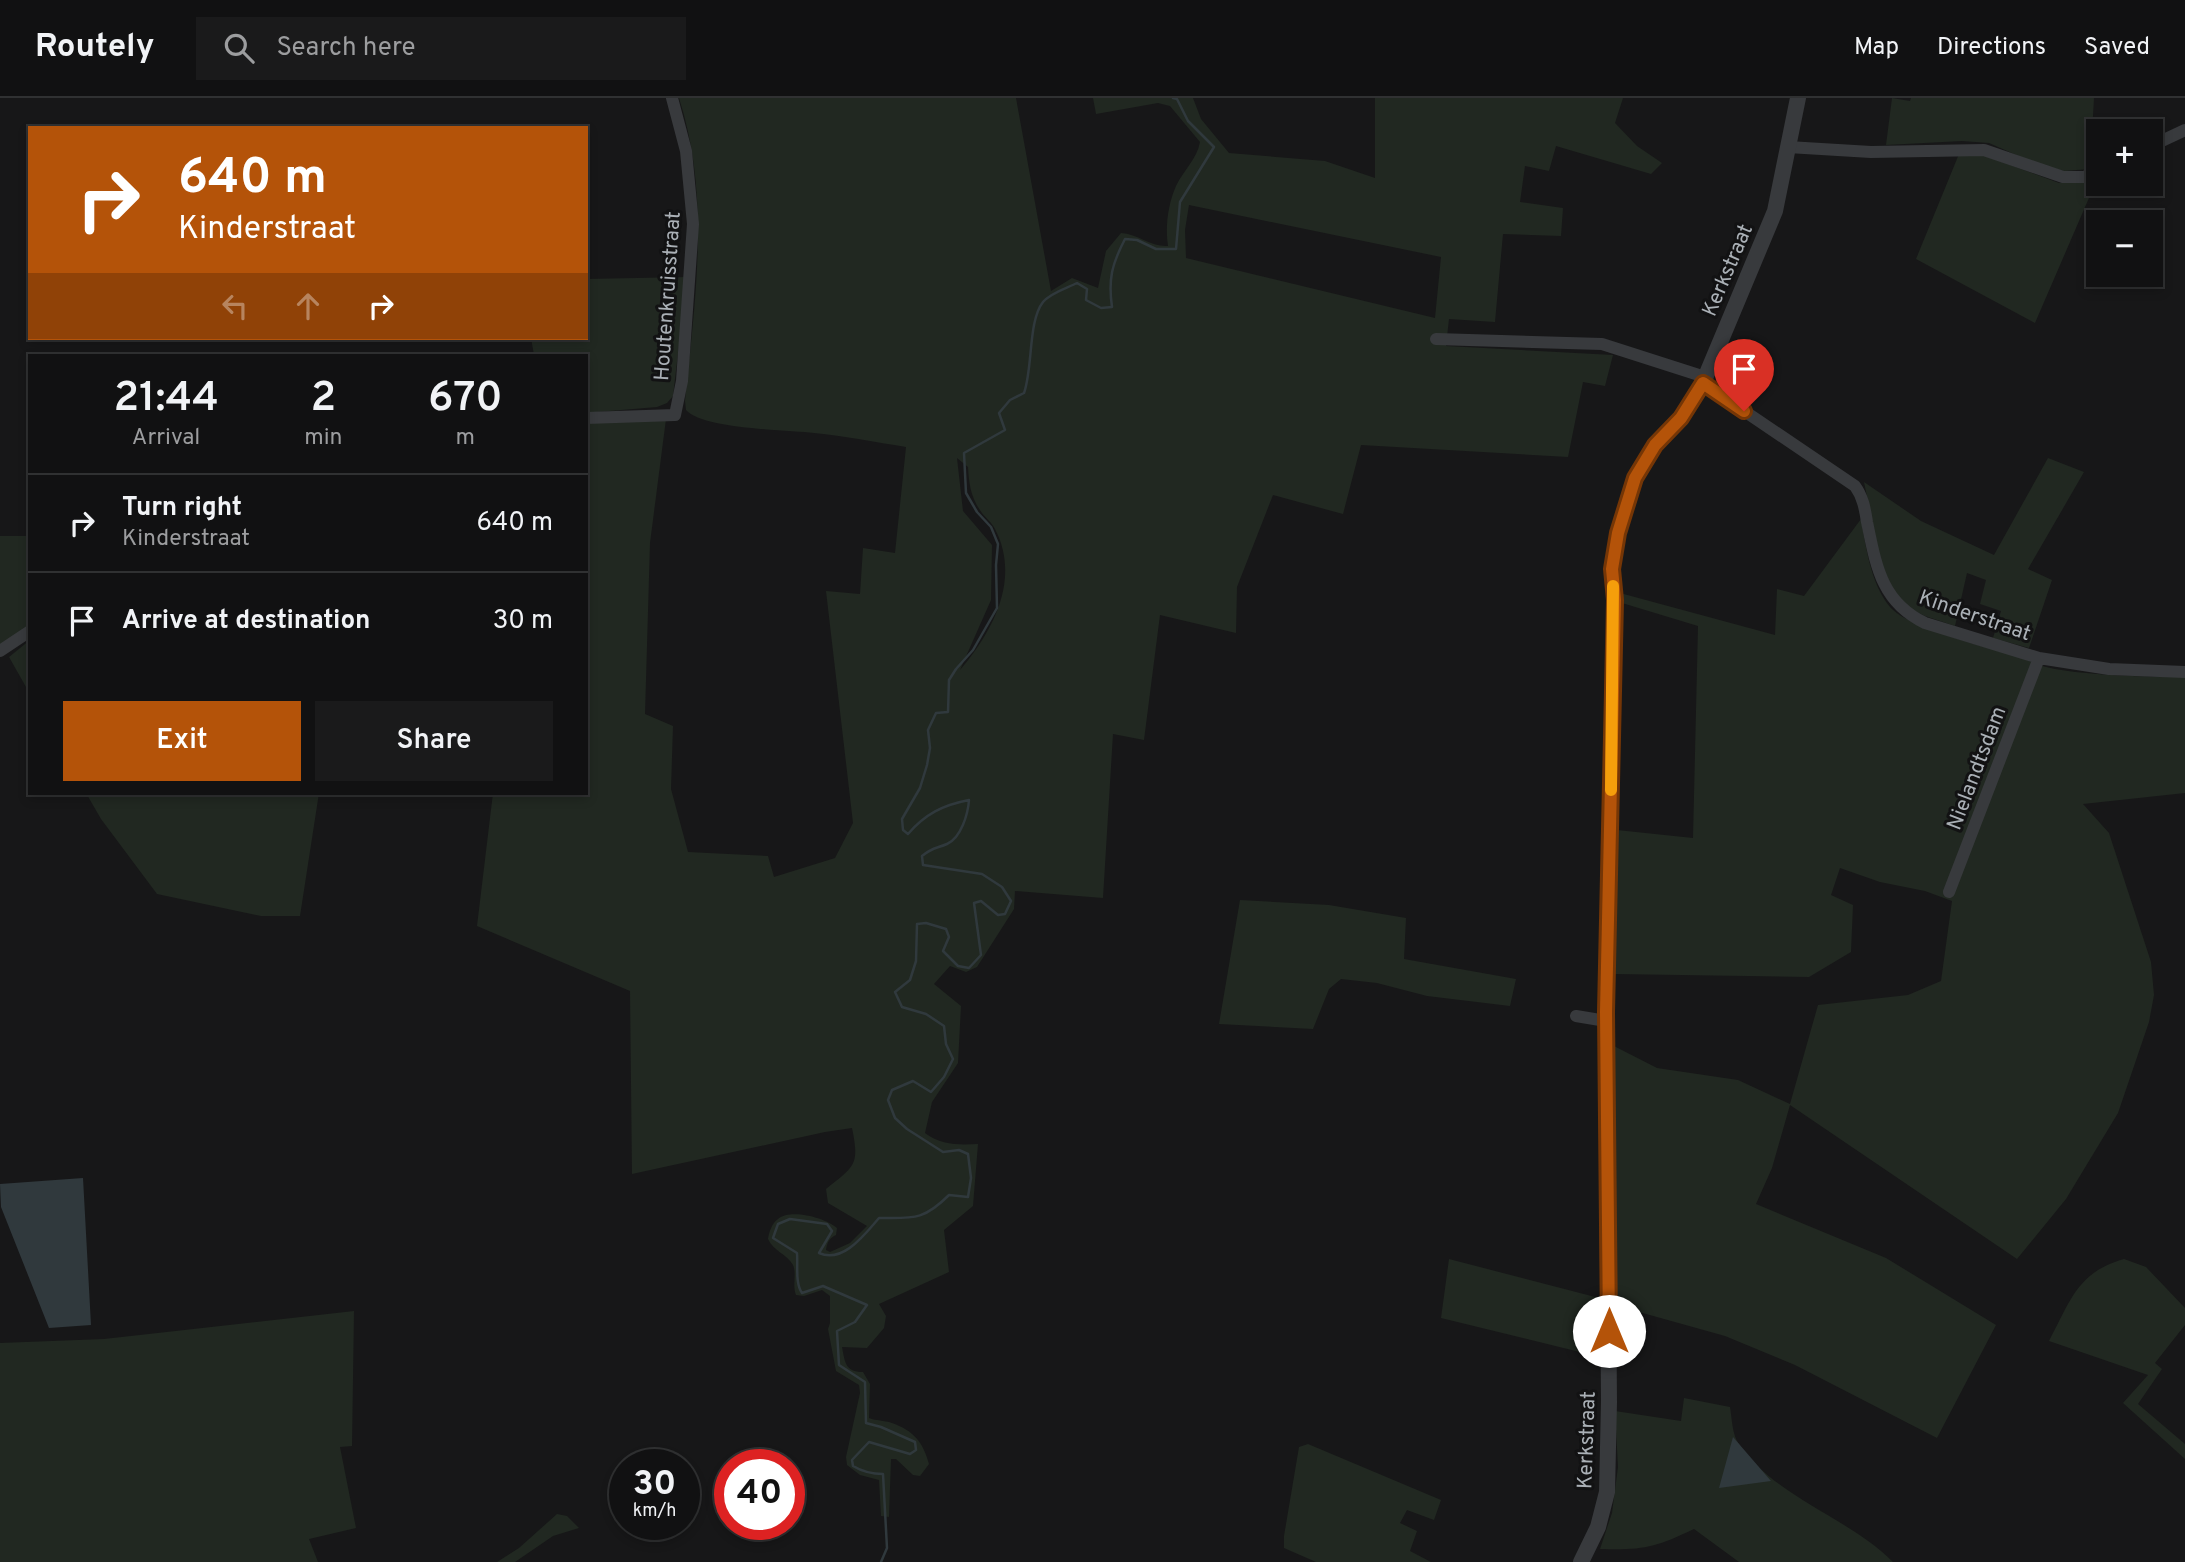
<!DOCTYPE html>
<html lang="en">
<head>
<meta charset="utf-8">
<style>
	body { margin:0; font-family:Overpass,sans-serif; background:#1a1a1b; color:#f1f3f6; height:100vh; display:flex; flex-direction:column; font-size:26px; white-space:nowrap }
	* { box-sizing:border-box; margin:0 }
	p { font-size:23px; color:#9c9d9f }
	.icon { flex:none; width:38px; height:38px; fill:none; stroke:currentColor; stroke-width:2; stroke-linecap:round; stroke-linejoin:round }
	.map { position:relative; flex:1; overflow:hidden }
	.side { position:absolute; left:28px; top:256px; width:560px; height:441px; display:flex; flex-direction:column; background:#111112; border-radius:0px; box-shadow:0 4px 10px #0003,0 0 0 2px #303132 }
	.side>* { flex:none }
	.banner { position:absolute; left:28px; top:28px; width:560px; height:214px; border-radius:0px; box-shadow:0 4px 10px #0003,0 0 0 2px #303132; background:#b45309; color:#fff; overflow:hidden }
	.controls { position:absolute; left:2086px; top:21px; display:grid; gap:14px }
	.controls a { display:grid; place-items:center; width:77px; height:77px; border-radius:0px; background:#111112; box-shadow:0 4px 10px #0003,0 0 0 2px #303132; font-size:35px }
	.speed { position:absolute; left:609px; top:1351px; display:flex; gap:14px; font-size:35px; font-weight:700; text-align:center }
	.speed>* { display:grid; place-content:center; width:91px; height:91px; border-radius:50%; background:#111112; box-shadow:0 4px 10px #0003,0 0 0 2px #303132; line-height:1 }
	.speed small { font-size:18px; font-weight:400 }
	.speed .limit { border:10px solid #d22; background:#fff; color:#111 }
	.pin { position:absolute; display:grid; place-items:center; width:60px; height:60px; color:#fff; margin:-72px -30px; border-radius:50% 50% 50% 0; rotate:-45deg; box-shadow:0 0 7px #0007 }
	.pin .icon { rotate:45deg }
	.me { position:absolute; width:77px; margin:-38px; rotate:0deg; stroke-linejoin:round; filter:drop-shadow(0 0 5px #0008) }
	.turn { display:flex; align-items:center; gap:24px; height:147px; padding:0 35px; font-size:32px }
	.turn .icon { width:91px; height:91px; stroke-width:2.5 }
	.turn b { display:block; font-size:49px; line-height:60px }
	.lanes { display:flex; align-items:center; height:66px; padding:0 35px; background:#0003; justify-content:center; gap:35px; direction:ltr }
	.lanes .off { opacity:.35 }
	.eta { display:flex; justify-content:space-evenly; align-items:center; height:119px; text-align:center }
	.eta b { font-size:42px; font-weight:600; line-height:49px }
	.primary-button { display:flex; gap:14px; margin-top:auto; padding:14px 35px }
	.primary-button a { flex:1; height:80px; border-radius:0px; background:#b45309; color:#fff; font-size:28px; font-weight:600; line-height:80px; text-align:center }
	.primary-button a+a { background:#1a1a1b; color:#f1f3f6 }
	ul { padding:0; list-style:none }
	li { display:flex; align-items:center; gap:21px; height:98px; padding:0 35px; border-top:2px solid #303132 }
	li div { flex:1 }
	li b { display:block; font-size:26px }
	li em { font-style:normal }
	header { display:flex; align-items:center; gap:42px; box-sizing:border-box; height:98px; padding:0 35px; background:#111112; border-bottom:2px solid #303132 }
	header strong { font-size:33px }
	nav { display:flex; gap:38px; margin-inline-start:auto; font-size:24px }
	.search { width:490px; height:63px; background:#1a1a1b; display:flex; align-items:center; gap:18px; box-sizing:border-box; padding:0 24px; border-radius:0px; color:#9c9d9f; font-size:26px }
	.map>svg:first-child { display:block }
	.green { fill:#212821; fill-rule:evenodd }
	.water { fill:#30393d }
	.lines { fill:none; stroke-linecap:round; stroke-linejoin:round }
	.stream { stroke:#30393d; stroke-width:2.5 }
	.minor { stroke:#383a3d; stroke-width:12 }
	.tertiary { stroke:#383a3d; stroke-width:16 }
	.route-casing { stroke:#753606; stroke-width:18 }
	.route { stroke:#b45309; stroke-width:12 }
	.slow { stroke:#f59e0b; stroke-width:12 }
	.labels { text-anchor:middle; stroke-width:6; stroke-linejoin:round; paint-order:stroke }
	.street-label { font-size:21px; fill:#aab0b6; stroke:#121213 }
</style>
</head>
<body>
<header>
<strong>Routely</strong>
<div class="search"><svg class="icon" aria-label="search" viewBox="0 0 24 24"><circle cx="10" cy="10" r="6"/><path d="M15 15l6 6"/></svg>Search here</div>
<nav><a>Map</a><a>Directions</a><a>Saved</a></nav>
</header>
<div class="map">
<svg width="2185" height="1464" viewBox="0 0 2185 1464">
	<rect width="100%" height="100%" fill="#171718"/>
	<!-- green -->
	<path class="green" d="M679,0h337l35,193 21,-13 26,10 8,-37 15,-18c17,1 30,14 47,13 -3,-19 0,-42 8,-60 7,-15 21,-27 24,-44l-30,-36 -12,-3 -62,11 -3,-16h100l8,21 28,34 96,8 50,17v-80h248l-8,25 22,23 25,17 -11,11 -95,-28 -7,25 -24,-5 -5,36 43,6 -2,28 -58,-2 -8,88 -46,-3 -3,27 167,9 -8,31 -22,-4 -15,75 -207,-12 -18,69 -70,-19 -36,92 -1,46 -76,-18 -16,125 -31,-6 -10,164 -88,-7 -1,18 -37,58 -11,5 -16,-6 -16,18 27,22 -3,57 -26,39 -7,31c16,12 33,12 53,11l-5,62 -29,24 5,42 -70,32 7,12 -2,12 -17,20 -25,-1c3,15 3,25 21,25l7,12 -1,34c7,3 15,2 23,5 22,8 31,19 37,41l-9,12 -7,-1 -17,-16h-5l-2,58 -8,-1 -2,-36 -19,-5 -13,-10 -1,-8 14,-64 -1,-8 -23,-14 -8,-42 2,-6v-27l-8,-6 -18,6 -8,-1c-4,-10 1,-21 -3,-30 -6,-11 -20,-14 -25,-26 1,-7 4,-16 10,-20 13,-11 48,-1 59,9l-1,7c-7,3 -9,8 -10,15l4,2 20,-9 17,-17 -39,-23 -2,-14c28,-23 34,-23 26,-61l-27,4 -193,42 -2,-183 -153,-65 16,-133h93v-370l80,-4 -16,124 -5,171 28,12 -2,63 17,63 80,4 6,21 61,-19 18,-35 -27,-232 34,3 3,-46 32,5 11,-106c-31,-5 -61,-11 -92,-14 -26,-3 -112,-4 -128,-23l-1,-9c10,-101 26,-204 -6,-303zM1189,107l252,52 -6,61 -249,-60 -1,-28zM957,360l11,9c1,18 3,31 14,46 4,5 10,10 13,16 26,50 -2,102 -35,141l31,-70 1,-55 -29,-34z
		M1892,0l18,3 1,-3h183l-4,71 -26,2 -27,-7 -48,-21 -27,-2 -76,4z
		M1959,56l24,1 76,28 22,-1 17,-5 -63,146 -119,-64z
		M687,179l-14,119 -6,7 -10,4 -71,6v-58h-52l-3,-17h55v-59z
		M2048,360l36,14 -56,97 24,11 -23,68 -36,-10 8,-27 -21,-7 6,-24 -19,-7 -12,53 -30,-10 -18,-9 -10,-11 -15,-28 -18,-86 57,39 73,34z
		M1861,421c5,29 10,65 29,88 19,22 105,42 136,52 21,17 128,18 159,18v116l-102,11 26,29 42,129 3,33 -5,27 -31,91 -52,86 -49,60 -227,-154 -18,63 -16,36 130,54 110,67 -59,113 -142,-73 -70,-29 -111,-31 -2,-260 45,23 81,12 52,24 28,-99 90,-10 33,-14 11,-80 -27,-10 -45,-9 -40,-14 -9,27 22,10 -2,47 -42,25 -195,-3 3,-144 76,8 5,-212 -76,-23 -2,-10 155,42 2,-46 27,7z
		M0,438h30v89l-30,22z
		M30,542v54l-21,-37z
		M86,695h233l-19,123h-39l-104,-22 -56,-75z
		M1240,802l89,5 77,13 -2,41 112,20 -6,27 -83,-10 -50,-13 -36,-4 -12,10 -16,40 -94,-5z
		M1449,1161l154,40 1,59 -163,-40z
		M2124,1161l22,8 39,41v17l-30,38 7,6 -24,35 47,40v15l-62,-56 25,-28 -99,-34c21,-39 28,-69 75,-82z
		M354,1213l-2,135 -12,1 16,81 -47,11 9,23h-318v-219l104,-4z
		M1684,1300l46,9c2,11 2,28 9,37 38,55 108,72 154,118h-154l-45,-33c-40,19 -50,21 -94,20l12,-36 6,-46 -3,-56 66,10z
		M1308,1346l133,56 -7,20 -27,-10 -7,13 17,8 -7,20 21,11h-115l-32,-14v-12l15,-89z
		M557,1416l10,2 12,12 -26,8 -38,26h-18l22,-14z"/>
	<!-- water -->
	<path class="water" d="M83,1080l8,147 -42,3 -48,-121 -1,-23z
		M1733,1339l38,44 -52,7z"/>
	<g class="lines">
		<!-- stream -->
		<path class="stream" d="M881,1464l6,-14 -4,-74c-12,0 -20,-2 -30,-8l-1,-6 17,-18 41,12 6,-4 -1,-8 -34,-15 -15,-4 -1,-41 -26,-17 -2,-34 18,-9 12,-17 -44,-19 -21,7c-7,-10 -4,-28 -5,-40l-24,-15 5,-14 12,-5 37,5 5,7 -13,22c24,11 46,-19 60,-35 34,0 44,3 70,-23l19,2 3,-19 -3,-24 -9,-4 -16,2 -36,-23 -12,-11 -7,-18 4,-10 21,-9 18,11 13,-15 9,-18 -7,-15 -2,-18 -18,-12 -24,-7 -7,-15 15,-12 6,-19 1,-37 9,-1 20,6 3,8 -6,14 15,15 11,2 12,-13 -7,-52 7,-2 17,14 7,-1 6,-13 -9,-14 -20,-13 -59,-9 -1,-9c11,-9 13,-7 25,-12 14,-6 21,-30 22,-44 -26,5 -44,14 -61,34l-5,-4 -1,-11 18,-31 7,-23 3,-17 -2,-18 8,-17 12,-1 1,-32 7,-11 17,-19 24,-42 -1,-43 2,-21 -7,-17 -14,-15 -11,-19 -2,-40 41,-23 -6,-17 11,-13 14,-7c9,-25 4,-72 19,-91 7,-9 24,-14 34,-19l10,6 -1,11 15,8 11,-1c-4,-28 0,-43 13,-68l12,1 19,9h20l4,-47 34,-55 -26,-26 -11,-22 -4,-1"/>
		<!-- minor -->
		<path class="minor" d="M2151,48l34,-16
			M1788,49l83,5 113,-2 79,27h21l14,-7
			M1436,241l166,5 103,33
			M1703,285l152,103c8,11 10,23 12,36 9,43 14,80 58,101l114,35 70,11 76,3
			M586,320l89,-3 7,-34 11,-157 -7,-73 -14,-53
			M0,553l30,-20
			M1949,794l90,-234
			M1576,918l30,5"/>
		<!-- tertiary -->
		<path class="tertiary" d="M1581,1464l17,-35 9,-35 2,-90 -3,-390 9,-412 -3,-31 6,-36 17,-55 20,-33 26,-27 22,-35 72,-172 23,-113"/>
	</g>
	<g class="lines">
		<defs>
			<path id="route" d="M1609,1233l-3,-319 9,-412 -3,-31 6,-36 17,-55 20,-33 26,-27 22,-35 41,28"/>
		</defs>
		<!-- route casing -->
		<use href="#route" class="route-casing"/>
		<!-- route -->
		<use href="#route" class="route"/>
		<!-- slow -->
		<path class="slow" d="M1611,692l2,-204"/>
	</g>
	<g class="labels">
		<!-- street labels -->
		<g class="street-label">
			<text transform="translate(1727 172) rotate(-67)" y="7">Kerkstraat</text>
			<text transform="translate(667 198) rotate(-86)" y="7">Houtenkruisstraat</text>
			<text transform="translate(1975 517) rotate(19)" y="7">Kinderstraat</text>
			<text transform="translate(1976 670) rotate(-69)" y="7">Nielandtsdam</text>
			<text transform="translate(1586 1342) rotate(-88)" y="7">Kerkstraat</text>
		</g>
	</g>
</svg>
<div class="controls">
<a>+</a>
<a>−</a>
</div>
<div class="speed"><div>30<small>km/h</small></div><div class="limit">40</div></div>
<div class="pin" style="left:1744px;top:313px;background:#d93025"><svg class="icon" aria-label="arrive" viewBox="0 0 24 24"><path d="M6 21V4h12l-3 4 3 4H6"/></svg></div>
<svg class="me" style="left:1609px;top:1233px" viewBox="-20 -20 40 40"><circle r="19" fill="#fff"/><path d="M0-13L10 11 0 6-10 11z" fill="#b45309"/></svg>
<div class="banner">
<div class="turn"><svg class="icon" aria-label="right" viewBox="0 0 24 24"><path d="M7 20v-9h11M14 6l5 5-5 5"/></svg><div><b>640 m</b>Kinderstraat</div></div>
<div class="lanes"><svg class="icon off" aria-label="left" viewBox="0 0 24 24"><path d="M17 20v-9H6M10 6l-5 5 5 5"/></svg><svg class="icon off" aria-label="ahead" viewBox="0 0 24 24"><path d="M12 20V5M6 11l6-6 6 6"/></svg><svg class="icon" aria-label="right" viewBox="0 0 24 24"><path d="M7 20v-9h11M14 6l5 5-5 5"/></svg></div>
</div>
<section class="side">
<div class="eta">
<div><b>21:44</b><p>Arrival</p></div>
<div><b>2</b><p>min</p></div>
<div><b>670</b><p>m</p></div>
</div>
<ul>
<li><svg class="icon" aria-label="right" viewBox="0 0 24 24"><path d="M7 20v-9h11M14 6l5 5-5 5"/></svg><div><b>Turn right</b><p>Kinderstraat</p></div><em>640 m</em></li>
<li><svg class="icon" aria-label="arrive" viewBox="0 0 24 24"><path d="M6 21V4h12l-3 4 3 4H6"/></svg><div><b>Arrive at destination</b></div><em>30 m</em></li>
</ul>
<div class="primary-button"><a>Exit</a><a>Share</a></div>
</section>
</div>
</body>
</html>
